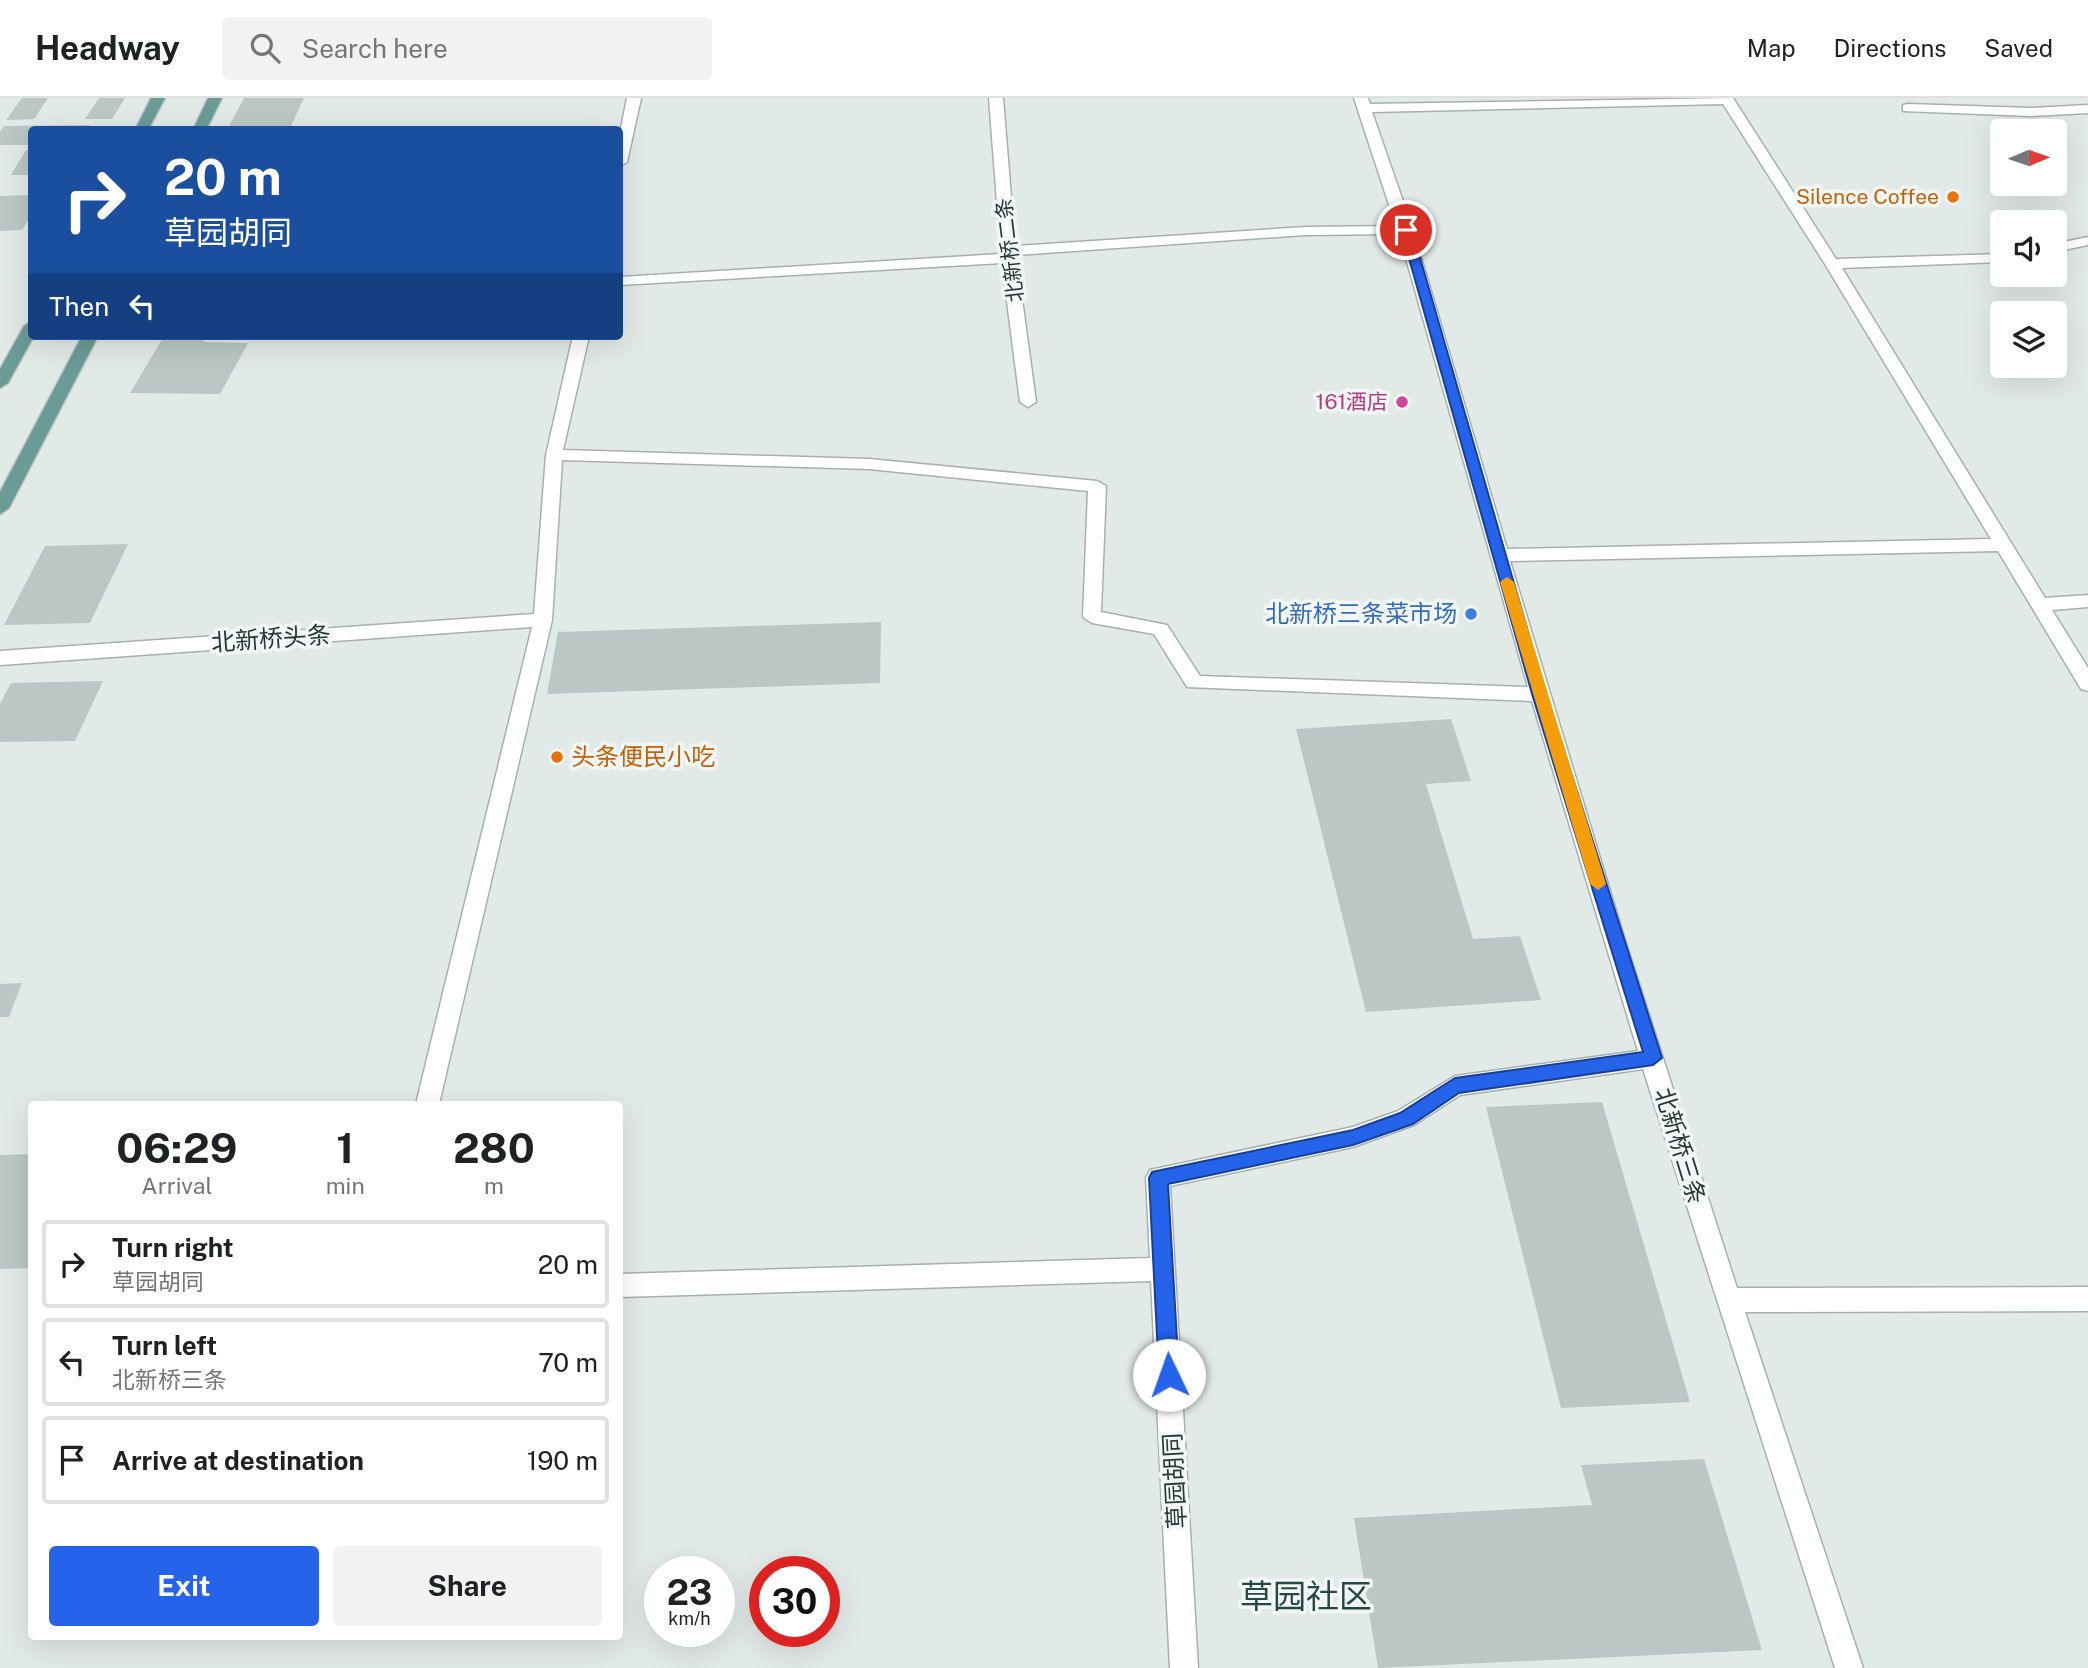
<!DOCTYPE html>
<html lang="en">
<head>
<meta charset="utf-8">
<style>
	body { margin:0; font-family:"Public Sans","Noto Sans SC",sans-serif; background:#f2f2f2; color:#202124; height:100vh; display:flex; flex-direction:column; font-size:26px; white-space:nowrap }
	* { box-sizing:border-box; margin:0 }
	p { font-size:23px; color:#757577 }
	.icon { flex:none; width:38px; height:38px; fill:none; stroke:currentColor; stroke-width:2; stroke-linecap:round; stroke-linejoin:round }
	.map { position:relative; flex:1; overflow:hidden }
	.sheet { position:absolute; left:28px; top:1003px; width:595px; height:539px; display:flex; flex-direction:column; background:#fff; border-radius:7px; box-shadow:0 7px 28px #0002 }
	.sheet>* { flex:none }
	.guide { position:absolute; left:28px; top:28px; width:595px; height:214px; border-radius:7px; box-shadow:0 7px 28px #0002; background:#1a4fa0; color:#fff; overflow:hidden }
	.needle { width:46px; rotate:88deg }
	.fabs { position:absolute; left:1990px; top:21px; display:grid; gap:14px }
	.fabs a { display:grid; place-items:center; width:77px; height:77px; border-radius:7px; background:#fff; box-shadow:0 7px 28px #0002; font-size:35px }
	.speed { position:absolute; left:644px; top:1458px; display:flex; gap:14px; font-size:35px; font-weight:700; text-align:center }
	.speed>* { display:grid; place-content:center; width:91px; height:91px; border-radius:50%; background:#fff; box-shadow:0 7px 28px #0002; line-height:1 }
	.speed small { font-size:18px; font-weight:400 }
	.speed .limit { border:10px solid #d22; background:#fff; color:#111 }
	.pin { position:absolute; display:grid; place-items:center; width:60px; height:60px; color:#fff; margin:-30px; border:4px solid #fff; border-radius:50%; box-shadow:0 2px 7px #0007 }
	.me { position:absolute; width:77px; margin:-38px; rotate:357deg; stroke-linejoin:round; filter:drop-shadow(0 0 5px #0008) }
	.turn { display:flex; align-items:center; gap:24px; height:147px; padding:0 21px; font-size:32px }
	.turn .icon { width:91px; height:91px; stroke-width:2.5 }
	.turn b { display:block; font-size:49px; line-height:60px }
	.then { display:flex; align-items:center; height:66px; padding:0 21px; background:#0003; gap:14px; font-size:26px }
	.eta { display:flex; justify-content:space-evenly; align-items:center; height:119px; text-align:center }
	.eta b { font-size:42px; font-weight:700; line-height:49px }
	.button { display:flex; gap:14px; margin-top:auto; padding:14px 21px }
	.button a { flex:1; height:80px; border-radius:7px; background:#2563eb; color:#fff; font-size:28px; font-weight:700; line-height:80px; text-align:center }
	.button a+a { background:#f2f2f2; color:#202124 }
	ul { padding:0; list-style:none }
	li { display:flex; align-items:center; gap:21px; height:88px; margin:0 14px 10px; padding:0 7px; border:4px solid #e0e0e0; border-radius:7px }
	li div { flex:1 }
	li b { display:block; font-size:26px }
	li em { font-style:normal }
	header { display:flex; align-items:center; gap:42px; box-sizing:border-box; height:98px; padding:0 35px; background:#fff; border-bottom:2px solid #e0e0e0 }
	header strong { font-size:33px }
	nav { display:flex; gap:38px; margin-inline-start:auto; font-size:24px }
	.search { width:490px; height:63px; background:#f2f2f2; display:flex; align-items:center; gap:18px; box-sizing:border-box; padding:0 24px; border-radius:7px; color:#757577; font-size:26px }
	.map>svg:first-child { display:block }
	.building { fill:#bac7c4 }
	.lines { fill:none; stroke-linecap:round; stroke-linejoin:round }
	.minor-casing { stroke:#a5b1af; stroke-width:3 }
	.major-casing { stroke:#bdc4c3; stroke-width:3 }
	.minor { fill:#fff; fill-rule:evenodd }
	.major { fill:#6b9b97; fill-rule:evenodd }
	.route { fill:#2563eb; stroke:#184099; stroke-width:2 }
	.slow { fill:#f59e0b }
	.food-dot { fill:#e8710a; stroke:#f2f7f5; stroke-width:2.5 }
	.hotel-dot { fill:#d1479c; stroke:#f2f7f5; stroke-width:2.5 }
	.shop-dot { fill:#3f7fe0; stroke:#f2f7f5; stroke-width:2.5 }
	.labels { text-anchor:middle; stroke-width:7; stroke-linejoin:round; paint-order:stroke }
	.far-food-label { font-size:21px; fill:#c56008; stroke:#f2f7f5; text-anchor:end }
	.far-street-label { font-size:21px; fill:#243937; stroke:#f2f7f5 }
	.far-hotel-label { font-size:21px; fill:#b23c85; stroke:#f2f7f5; text-anchor:end }
	.shop-label { font-size:24px; fill:#366cbe; stroke:#f2f7f5; text-anchor:end }
	.street-label { font-size:24px; fill:#243937; stroke:#f2f7f5 }
	.food-label { font-size:24px; fill:#c56008; stroke:#f2f7f5; text-anchor:start }
	.near-quarter-label { font-size:33px; fill:#224946; stroke:#f2f7f5 }
</style>
</head>
<body>
<header>
<strong>Headway</strong>
<div class="search"><svg class="icon" aria-label="search" viewBox="0 0 24 24"><circle cx="10" cy="10" r="6"/><path d="M15 15l6 6"/></svg>Search here</div>
<nav><a>Map</a><a>Directions</a><a>Saved</a></nav>
</header>
<div class="map">
<svg width="2088" height="1570" viewBox="0 0 2088 1570">
	<rect width="100%" height="100%" fill="#e2eae8"/>
	<!-- building -->
	<path class="building" d="M22,0h26l-14,21 -28,1z
		M99,0h26l-13,21h-27z
		M244,0h60l-15,32h-62z
		M90,27l-3,5h-55v15h-32v-13l4,-6z
		M26,52h6v25h-21z
		M32,97v19l-10,16 -22,1v-35z
		M164,238h42l-3,6 45,1 -28,51 -90,-1z
		M128,446l-38,79 -86,2 41,-79z
		M881,524l-1,61 -333,11 11,-62z
		M103,583l-28,60 -75,1v-38l11,-21z
		M1451,621l20,62 -45,3 47,155 47,-3 21,64 -175,12 -70,-283z
		M22,885l-13,34h-9v-33z
		M1602,1004l88,300 -129,6 -75,-301z
		M32,1056v114l-32,1v-114z
		M1704,1361l58,191 -384,18 -24,-150 238,-13 -11,-40z"/>
	<g class="lines">
		<defs>
			<path id="minor" d="M627,0h14l-14,64 -7,4v-33z
				M989,0h14l12,148 291,-19 90,-1 -42,-128h14l2,6 363,-6 103,161 166,-5v8l-160,6 203,330 43,-3v12l-36,3 36,58v23l-7,-2 -83,-138 -488,10 114,376 113,351 351,-1v24l-343,1 118,356h-28l-192,-599 -183,26 -46,30 -61,22 -183,39 28,482h-28l-19,-387 -531,16v-23l530,-16 -4,-80 4,-8 203,-43 45,-16 57,-35 183,-25 -106,-350 -345,-14 -33,-53 -62,-11 -9,-6 5,-126 -219,-22 -307,-9 -10,160 -113,484h-23l116,-477 -532,38v-14l534,-37 12,-159 27,-119h16l-26,114 306,9 228,22 9,5 -5,126 66,13 33,51 328,11 -129,-453 -93,1 -290,20 20,147 -8,5 -8,-5 -18,-139 -382,22v-8l381,-23zM1723,6l102,160 166,275 -484,10 -94,-319 -41,-118z
				M1908,6l122,4 58,-3v8l-58,3 -127,-5v-6z
				M2088,139v8l-34,7v-8z"/>
			<path id="major" d="M151,0h14l-17,32h-13z
				M208,0h14l-16,32h-13z
				M32,223v15h2l-26,47 -8,5v-19l24,-43z
				M82,238h16l-89,172 -9,6v-22z"/>
		</defs>
		<!-- minor casing -->
		<use href="#minor" class="minor-casing"/>
		<!-- major casing -->
		<use href="#major" class="major-casing"/>
		<!-- minor -->
		<use href="#minor" class="minor"/>
		<!-- major -->
		<use href="#major" class="major"/>
	</g>
	<!-- route -->
	<path class="route" d="M1406,129l6,3 134,464 116,364 -9,7 -194,28 -46,31 -60,21 -185,39 11,191 -3,7 -7,3 -7,-3 -3,-7 -10,-197 3,-6 201,-42 47,-17 55,-35 188,-26 -111,-358 -131,-464z"/>
	<!-- slow -->
	<path class="slow" d="M1507,479l7,5 92,302 -8,6 -8,-6 -90,-302z"/>
	<!-- markers -->
	<g class="food-dot">
		<circle cx="1953" cy="99" r="7"/>
		<circle cx="557" cy="659" r="7"/>
	</g>
	<circle class="hotel-dot" cx="1402" cy="304" r="7"/>
	<circle class="shop-dot" cx="1471" cy="516" r="7"/>
	<g class="labels">
		<!-- far-food labels -->
		<g class="far-food-label">
			<text x="1939" y="106">Silence Coffee</text>
		</g>
		<!-- far-street labels -->
		<g class="far-street-label">
			<text transform="translate(1010 152) rotate(-97)" y="7">北新桥二条</text>
		</g>
		<!-- far-hotel labels -->
		<g class="far-hotel-label">
			<text x="1388" y="311">161酒店</text>
		</g>
		<!-- shop labels -->
		<g class="shop-label">
			<text x="1457" y="524">北新桥三条菜市场</text>
		</g>
		<!-- street labels -->
		<g class="street-label">
			<text transform="translate(271 541) rotate(-4)" y="8">北新桥头条</text>
			<text transform="translate(1680 1048) rotate(73)" y="8">北新桥三条</text>
			<text transform="translate(1175 1383) rotate(-93)" y="8">草园胡同</text>
		</g>
		<!-- food labels -->
		<g class="food-label">
			<text x="571" y="667">头条便民小吃</text>
		</g>
		<!-- near-quarter labels -->
		<g class="near-quarter-label">
			<text x="1306" y="1510">草园社区</text>
		</g>
	</g>
</svg>
<div class="fabs">
<a><svg class="needle" viewBox="-14 -14 28 28"><path d="M0-13l5 13h-10z" fill="#e53935"/><path d="M0 13l5-13h-10z" fill="#757577"/></svg></a>
<a><svg class="icon" aria-label="sound" viewBox="0 0 24 24"><path d="M4 9h4l5-4v14l-5-4H4zM17 9q2 3 0 6"/></svg></a>
<a><svg class="icon" aria-label="layers" viewBox="0 0 24 24"><path d="M12 4l9 5-9 5-9-5zM3 14l9 5 9-5"/></svg></a>
</div>
<div class="speed"><div>23<small>km/h</small></div><div class="limit">30</div></div>
<div class="pin" style="left:1406px;top:132px;background:#d93025"><svg class="icon" aria-label="arrive" viewBox="0 0 24 24"><path d="M6 21V4h12l-3 4 3 4H6"/></svg></div>
<svg class="me" style="left:1169px;top:1277px" viewBox="-20 -20 40 40"><circle r="19" fill="#fff"/><path d="M0-13L10 11 0 6-10 11z" fill="#2563eb"/></svg>
<div class="guide">
<div class="turn"><svg class="icon" aria-label="right" viewBox="0 0 24 24"><path d="M7 20v-9h11M14 6l5 5-5 5"/></svg><div><b>20 m</b>草园胡同</div></div>
<div class="then">Then<svg class="icon" aria-label="left" viewBox="0 0 24 24"><path d="M17 20v-9H6M10 6l-5 5 5 5"/></svg></div>
</div>
<section class="sheet">
<div class="eta">
<div><b>06:29</b><p>Arrival</p></div>
<div><b>1</b><p>min</p></div>
<div><b>280</b><p>m</p></div>
</div>
<ul>
<li><svg class="icon" aria-label="right" viewBox="0 0 24 24"><path d="M7 20v-9h11M14 6l5 5-5 5"/></svg><div><b>Turn right</b><p>草园胡同</p></div><em>20 m</em></li>
<li><svg class="icon" aria-label="left" viewBox="0 0 24 24"><path d="M17 20v-9H6M10 6l-5 5 5 5"/></svg><div><b>Turn left</b><p>北新桥三条</p></div><em>70 m</em></li>
<li><svg class="icon" aria-label="arrive" viewBox="0 0 24 24"><path d="M6 21V4h12l-3 4 3 4H6"/></svg><div><b>Arrive at destination</b></div><em>190 m</em></li>
</ul>
<div class="button"><a>Exit</a><a>Share</a></div>
</section>
</div>
</body>
</html>
